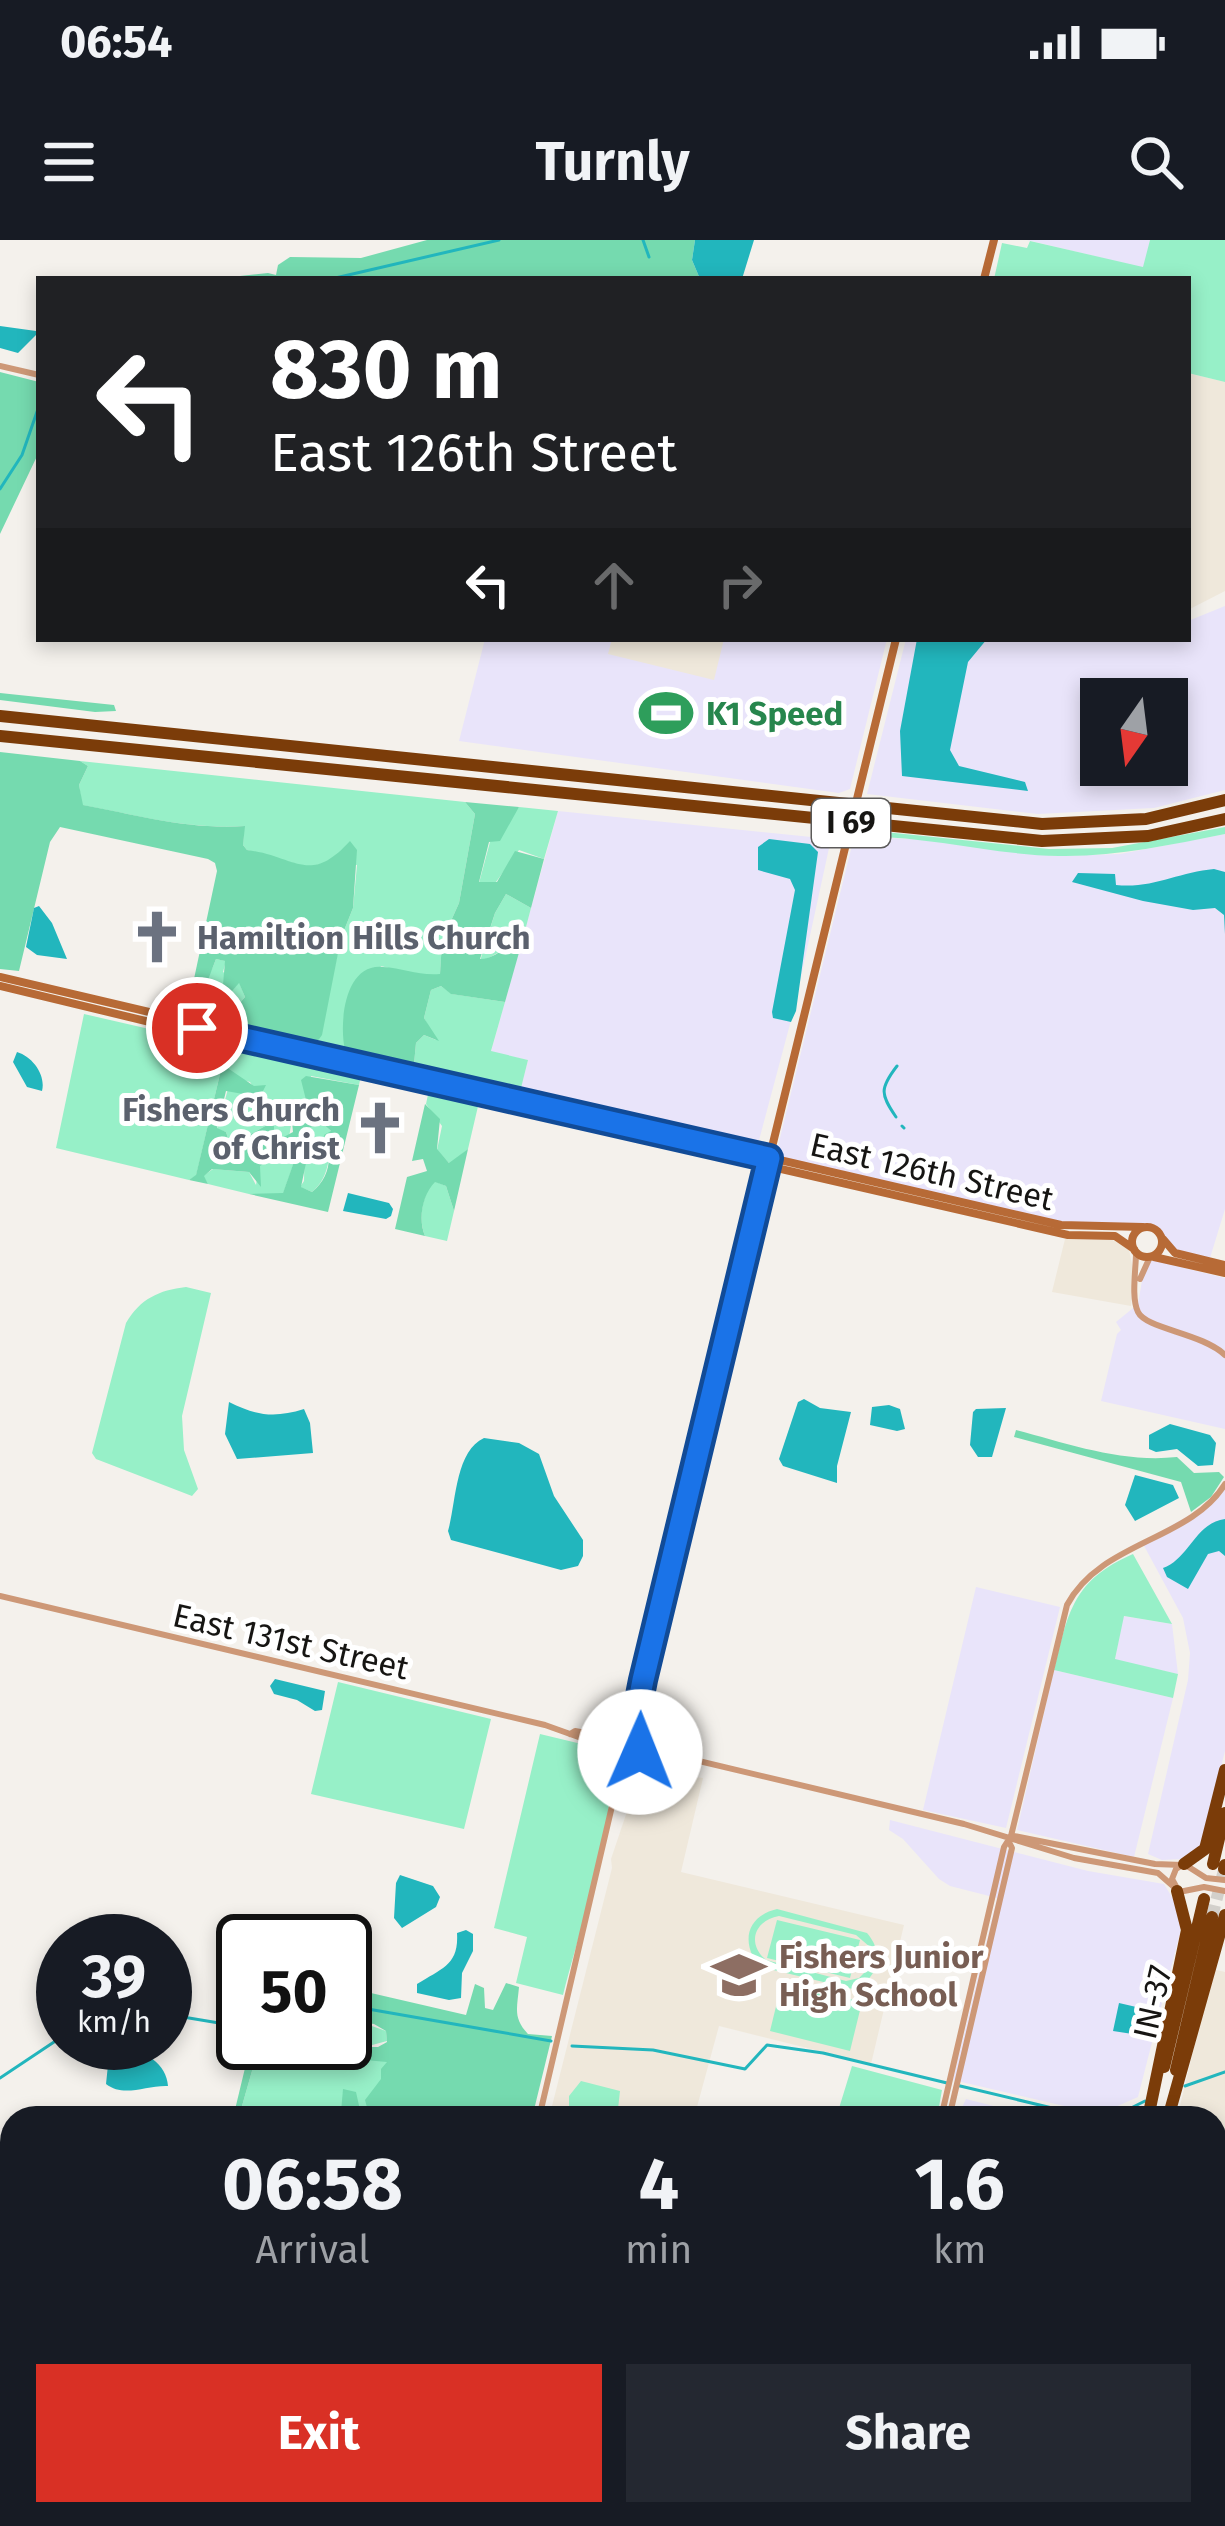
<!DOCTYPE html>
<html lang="en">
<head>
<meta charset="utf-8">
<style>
	body { margin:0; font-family:"Fira Sans",sans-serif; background:#242831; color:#f1f3f6; height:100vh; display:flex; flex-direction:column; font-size:45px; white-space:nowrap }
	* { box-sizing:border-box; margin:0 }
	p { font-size:39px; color:#9ea1a6 }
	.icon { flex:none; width:66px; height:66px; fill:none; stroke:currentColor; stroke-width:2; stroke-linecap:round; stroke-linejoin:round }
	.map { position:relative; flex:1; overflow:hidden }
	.sheet { position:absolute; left:0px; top:1866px; width:1227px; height:420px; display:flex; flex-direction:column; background:#171b24; border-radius:36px 36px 0 0; box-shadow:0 6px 18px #0003 }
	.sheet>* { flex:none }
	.hud { position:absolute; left:36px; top:36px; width:1155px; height:366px; border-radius:0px; box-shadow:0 6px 18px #0003; background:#202124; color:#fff; overflow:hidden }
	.needle { width:78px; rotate:194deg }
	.tools { position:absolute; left:1080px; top:438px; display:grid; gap:24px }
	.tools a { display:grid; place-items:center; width:108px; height:108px; border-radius:0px; background:#171b24; box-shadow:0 6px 18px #0003; font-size:60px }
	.speed { position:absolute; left:36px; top:1674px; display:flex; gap:24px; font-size:60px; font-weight:700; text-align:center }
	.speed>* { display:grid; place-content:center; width:156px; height:156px; border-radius:50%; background:#171b24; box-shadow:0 6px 18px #0003; line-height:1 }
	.speed small { font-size:30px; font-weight:400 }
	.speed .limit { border:6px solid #111; border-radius:18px; background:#fff; color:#111 }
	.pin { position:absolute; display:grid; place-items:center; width:102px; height:102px; color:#fff; margin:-51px; border:6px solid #fff; border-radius:50%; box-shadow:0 3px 12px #0007 }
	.me { position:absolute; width:132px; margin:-66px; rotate:1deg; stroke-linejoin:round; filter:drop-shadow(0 0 9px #0008) }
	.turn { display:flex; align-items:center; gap:42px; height:252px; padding:0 36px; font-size:54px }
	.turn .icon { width:156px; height:156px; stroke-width:2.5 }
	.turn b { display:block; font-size:84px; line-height:102px }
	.lanes { display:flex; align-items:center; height:114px; padding:0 36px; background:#0003; justify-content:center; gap:60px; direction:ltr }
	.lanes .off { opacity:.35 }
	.eta { display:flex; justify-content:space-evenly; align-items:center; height:204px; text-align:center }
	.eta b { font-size:72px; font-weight:700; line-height:84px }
	.primary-button { display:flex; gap:24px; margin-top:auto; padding:24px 36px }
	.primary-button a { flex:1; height:138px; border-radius:0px; background:#d93025; color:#fff; font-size:48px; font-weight:700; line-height:138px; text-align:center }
	.primary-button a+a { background:#242831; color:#f1f3f6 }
	.status { display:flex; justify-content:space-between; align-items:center; height:84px; padding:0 60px; background:#171b24; direction:ltr }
	.status svg { height:33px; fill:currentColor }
	header { display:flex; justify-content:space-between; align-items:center; height:156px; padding:0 36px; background:#171b24; font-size:54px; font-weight:700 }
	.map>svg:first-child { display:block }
	.commercial { fill:#e9e4fa; fill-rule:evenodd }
	.built { fill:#efe8db }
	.green { fill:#97f0c8; fill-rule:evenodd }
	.forest { fill:#75daaf; fill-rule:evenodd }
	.water { fill:#22b6bd }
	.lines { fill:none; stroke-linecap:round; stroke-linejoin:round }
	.stream { stroke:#22b6bd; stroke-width:3 }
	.motorway-tunnel { stroke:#d3d0cb; stroke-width:12; stroke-dasharray:12 6; stroke-linecap:butt }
	.tertiary { stroke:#cd9877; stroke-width:6 }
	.secondary { stroke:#b76a36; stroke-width:8 }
	.motorway { stroke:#7b3c09; stroke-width:12 }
	.route-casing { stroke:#114b97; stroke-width:30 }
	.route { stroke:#1a73e8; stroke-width:21 }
	.labels { text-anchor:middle; stroke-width:10; stroke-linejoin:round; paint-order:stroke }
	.shield { fill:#fff; stroke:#5c5b5a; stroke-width:3 }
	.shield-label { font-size:30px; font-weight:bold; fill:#161513 }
	.leisure-label { font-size:33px; font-weight:bold; fill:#27864d; stroke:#fff; text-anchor:start }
	.worship-label { font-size:33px; font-weight:bold; fill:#5b616d; stroke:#fff; text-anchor:start }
	.street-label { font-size:33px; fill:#161513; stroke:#fff }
	.education-label { font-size:33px; font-weight:bold; fill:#785e54; stroke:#fff; text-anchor:start }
</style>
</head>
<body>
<div class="status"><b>06:54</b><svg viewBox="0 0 49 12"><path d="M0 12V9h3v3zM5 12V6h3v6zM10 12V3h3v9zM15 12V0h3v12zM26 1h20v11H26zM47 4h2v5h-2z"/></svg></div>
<header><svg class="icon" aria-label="menu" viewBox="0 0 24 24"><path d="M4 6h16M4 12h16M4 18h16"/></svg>Turnly<svg class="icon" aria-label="search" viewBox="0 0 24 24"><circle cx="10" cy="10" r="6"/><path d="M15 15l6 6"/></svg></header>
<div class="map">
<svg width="1225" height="2286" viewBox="0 0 1225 2286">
	<rect width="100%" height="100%" fill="#f4f1ec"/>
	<!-- commercial -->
	<path class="commercial" d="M1027,0h123l-6,28z
		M1225,366v184l-71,18 -116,6 -171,-20 39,-155h282v-18zM1101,459h66v66h-66z
		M485,399h402l-37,150 -11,4 -380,-52z
		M558,571l273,28 -37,170 -36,135 -7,1 -231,-54 8,-31 -37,-8z
		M1225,594v375l-15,49 -34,-8 -23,-26 -89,-1 -282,-65 -6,-4 78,-317 61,2 140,17 65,-2z
		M1152,1020l73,18v151l-124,-28 16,-67 4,-4 -5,-8 22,-18 6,-35z
		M1225,1243v268l-24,96 -19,12 -20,1 -14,-6 40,-174 2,-27 -7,-35 -41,-76 67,-38z
		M976,1347l84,20 -54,221 -83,-18z
		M1123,1376l49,8 6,50 -63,-14z
		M1054,1430l119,28 -39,159 -117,-27z
		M890,1580l198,51 76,13 17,28 -1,21 -42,164 -34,15h-14l-137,-32 44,-182 -47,-12 -11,-7 -36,-40 -14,-9z
		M966,1859l75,19h-84z
		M1215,2012l10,2v142l-10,-3z
		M1087,2274h125v12h-128z"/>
	<!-- built -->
	<path class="built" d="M1188,133l37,9v209l-37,19z
		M612,399h112l-10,41 -106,-26z
		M1065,999l48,1 16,10 5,24 -3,32 -79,-14z
		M641,1530l62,8 -22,94 223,53 -33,139 -152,-38 -25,92h-145l63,-250 -1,-9z
		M1213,1729l12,3v240l-10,-3v-91h-38z"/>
	<!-- green -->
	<path class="green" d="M1150,0h75v142l-37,-9v-94h-194l8,-36 25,5 3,-7 113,26z
		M80,521l385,41 10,12 -16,89 -17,38 -2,34 -21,1 -38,-10 -35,84 68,14 2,-21 8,-8 12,5 -12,-22 7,-28 10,-4 11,8 53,8 -14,49 37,9 -9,36 -334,-78c6,-20 24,-37 31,-59l10,2 -3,11 16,10 6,15 -15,17 6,8 82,20 23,-104 12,-30 4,-43 -26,-3 -24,5 -60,-17 -4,-5 1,-19c-55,4 -108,-11 -162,-21l-3,-20 9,-19z
		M519,567l39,4 -14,48 -25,-9 -23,32 -17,1 11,-41z
		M1225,587v7c-56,11 -109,23 -166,22 -69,-1 -136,-22 -205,-19l2,-8 193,20 63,-1z
		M506,654l25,14 -9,34c-16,2 -26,15 -42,19l15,-48z
		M84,774l100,23 2,-4 175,42 -2,10 -48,-9 -5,46 -13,-8 -4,23 7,20 -13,37h-34l-41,-10 -5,-8 10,-7 36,3 7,13 3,-19 12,-17 -7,-5 5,-20 -29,16 -12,-2 -2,-6 -9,-3 11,-40 32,8 -10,-15 -30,-8 -24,102 -7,4 -133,-32z
		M429,850l50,12 -11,47 -18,15 -13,-14 5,-24 -16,-22z
		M322,883l9,8c-2,23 0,45 -19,61l-12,-5 4,-6 1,-47 3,-6z
		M434,941l12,5 8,25 -7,30 -22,-5c-7,-17 -3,-41 9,-55z
		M186,1047l25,6 -29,123 2,34 14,39 -6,7 -96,-37 -4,-6 34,-130c14,-24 33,-33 60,-36z
		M1133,1314l39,70 -48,-8 -9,43 63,15 -5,24 -119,-28c14,-58 19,-90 79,-116z
		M338,1442l153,37 -27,110 -153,-35z
		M540,1494l54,13c9,10 15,21 16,34 2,56 -33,157 -47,214l-47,-12 11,-46 -33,-9z
		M777,1669l90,24c15,18 14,36 -4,51l2,8 -125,-30 1,-7 12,2c-11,-23 -1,-42 24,-48zM779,1676l77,19 14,12v20l-11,11 -13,3 -80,-21c-20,-17 -11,-40 13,-44z
		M777,1680l83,20 -10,38 -83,-20z
		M782,1742l80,20 -12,49 -80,-20z
		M352,1779l34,12 1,10 -26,7 27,14 -19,50h-28l7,6h-49l-57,-12 18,-63h85v-23z
		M852,1826l90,24 -5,28h-101z
		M581,1841l39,10 -3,27h-48v-22z"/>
	<!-- forest -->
	<path class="forest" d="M427,0h268l-3,20 8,19h-488l56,-6 8,2 2,-10 12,-8 71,1z
		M0,132l39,10v70l-39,82z
		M0,453l114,12 2,6 -21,1 -95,-12z
		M0,512l80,9 8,5 -9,19 4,20c54,10 106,25 162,21l-2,19 4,5c49,6 62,36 103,-9l7,9 -4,58 -12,30 -19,97 -5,7 -81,-20 -6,-8 15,-17 -6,-14 -7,8 -9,-6 2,-24 -9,-2 -15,39 -13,9 29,-136 -2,-8 -7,-4 -148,-32 -10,15 -31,129 -19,-2z
		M465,562l54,5 -19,34 -11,1 -10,40h18l18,-31 29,8 -13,49 -25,-14 -11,19 -15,46c16,0 26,-15 42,-17l-17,60 -54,-8 -10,-8 -10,4 -7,28 15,23 -15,-6 -8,8 -2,21 -69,-14c-6,-26 -1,-87 38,-83 20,1 36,9 57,7l2,-33 17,-38 16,-89z
		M227,819l2,10 25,17 12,-1 -6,12 -34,-6 -9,37 9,4 2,6 12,2 29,-16 5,1v12l-10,7 9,14 -13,8 1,21 -12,-15 -37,-3 -8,7 4,8 -19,-4 7,-5 24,-101z
		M306,836l53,9 -31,127 -79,-18 34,-1 13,-37 -16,-17 13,-7 -2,-20 15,9 3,-9 -8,-32zM322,883l9,8 -7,4c9,21 6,43 -12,57l-11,-5 9,-43 -5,-10 3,-6z
		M425,864l15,15 -3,30 12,14 19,-14 -14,62 -8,-25 -11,-4c-13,13 -17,38 -10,54l-30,-7 12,-52 20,-6 -4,-12 -11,2z
		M1016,1190c53,14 106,33 161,27l17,16 25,-1 5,5 -13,20 -20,15 -10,-30 -167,-45z
		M506,1743l13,4c-2,22 -6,31 9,47l24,2 -20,82h-184l-7,-6 2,-23 13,3 4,18 8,1 -3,-11 16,-21v-10l6,-7 -22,-2 -4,-13h17l9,-5 -1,-11 -12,-7 -29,-4v-33l121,28 9,-31 9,4 1,20 8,2z
		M251,1803h9l-18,63 57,12h-66z"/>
	<!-- water -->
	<path class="water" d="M695,0h59l-12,39h-42l-8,-19z
		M0,86l36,5 2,2 -20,20 -18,-5z
		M917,399h70l-19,23 -18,88 9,16 66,16 3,9 -126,-15 -2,-45z
		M769,599l41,5 8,8 -22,159 -5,11 -18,-4 -1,-6 23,-122 -5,-11 -32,-9v-23z
		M1214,629l11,3v62l-1,-19 -9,-7 -22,2 -50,-9 -71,-19 6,-9 37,1 1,11c36,4 63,-13 98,-16z
		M39,666l13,17 15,36 -30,-4 -11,-8 8,-39z
		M17,812c16,5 29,23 25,39l-15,-4 -14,-25z
		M348,953l41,10 4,6 -2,7 -5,3 -43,-8z
		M804,1159l16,9 31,4 -14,54v17l-54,-17 -4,-7 19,-57z
		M229,1162c28,14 46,16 75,7l6,14 3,30 -76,6 -12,-25z
		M889,1165l11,4 5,20 -8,2 -27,-6 2,-18z
		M1006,1168l-14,49h-14l-8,-12 3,-33 3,-3z
		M1170,1184l40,11 6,8 -3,22 -15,1 -21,-17 -21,3 -7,-3v-14z
		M484,1198l35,5 20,11 15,42 29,44v16l-5,10 -17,4 -110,-30 -3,-9c8,-27 7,-80 36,-93z
		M1135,1235l38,10 6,13 -44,23 -10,-16z
		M1225,1279v37l-6,-5 -11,3 -20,35 -21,-12 -4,-9c26,-9 32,-45 62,-49z
		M275,1439l50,12 -3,19 -7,1 -18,-11 -23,-6 -4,-8z
		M400,1635l33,11 7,11 -4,10 -34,21 -8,-10 2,-35z
		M466,1690l7,4v17l-11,22 -1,25 -12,2 -32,-7v-9c25,-16 42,-19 40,-51z
		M1119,1763l26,6 -6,26 -26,-4z
		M124,1808c20,2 43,16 44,38 -22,-1 -44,12 -62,-2l2,-19 9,-15z"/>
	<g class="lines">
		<!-- stream -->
		<path class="stream" d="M643,0l6,17
			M331,39l168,-39
			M0,249l22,-34 17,-49
			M896,877c-16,-23 -16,-29 1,-51
			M902,886l2,2
			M345,1765l206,36
			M165,1774l78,13
			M572,1806l81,4 92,19 22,-24 56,8 124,30
			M0,1838l57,-38
			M956,1845l138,33
			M1185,1846l40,-14
			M1102,1878h9l34,-17"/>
		<!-- motorway-tunnel -->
		<path class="motorway-tunnel" d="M1212,1677l12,-47"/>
		<!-- tertiary -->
		<path class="tertiary" d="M0,126l39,9
			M1136,1013c0,16 -5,45 2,59 8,17 64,21 87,43
			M1140,1039l10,-22
			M0,1356l545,129 53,19 13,9
			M570,1494l5,-3 44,8
			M640,1507l324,77 110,34 84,15 16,14
			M634,1524l19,-3 26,3 5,-3
			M1014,1596l141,28 27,1
			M1225,1640l-19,-2 -22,-14 -8,5 -4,10 7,13 25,-5 21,4
			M539,1878l77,-329
			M941,1878l63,-271 7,-11 56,-231c34,-64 123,-64 158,-121
			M949,1878l63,-270 -3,-6
			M438,2286l3,-12
			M1220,2286l5,-49"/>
		<!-- secondary -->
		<path class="secondary" d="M984,39l10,-39
			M0,737l183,43 14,8 304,71h15l545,126 82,2
			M0,746l179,43 16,-1
			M503,860l12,8 553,127 47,1 19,13
			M1132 1002a15 15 0 1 1 30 0a15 15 0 1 1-30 0Z
			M1163,999l12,14 50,12
			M1154,1017l71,16
			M611 1512a15 15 0 1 1 30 0a15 15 0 1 1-30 0Z
			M621,1498l18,-52
			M637,1502l-2,-22 25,-114 236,-967
			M614,1522l3,26"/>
		<!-- motorway -->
		<path class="motorway" d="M0,476l1042,108 104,-5 79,-19
			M0,496l1042,105 106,-5 77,-17
			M1184,1624l21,-15 20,-79
			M1213,1624l12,-51
			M1224,1629l1,-4
			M1164,1827l40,-168
			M1176,1830l36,-153
			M1148,1878l39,-188 -10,-39
			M1168,1878l57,-203
			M1215,2172l10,-1
			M1215,2183l5,4
			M1052,2286l3,-12
			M1071,2286l5,-12"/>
	</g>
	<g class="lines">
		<defs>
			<path id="route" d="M197,788l572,130 -126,522 -9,46 6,26"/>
		</defs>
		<!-- route casing -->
		<use href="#route" class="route-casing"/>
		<!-- route -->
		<use href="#route" class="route"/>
	</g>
	<!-- icons -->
	<defs>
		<symbol id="stadium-bare" viewBox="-9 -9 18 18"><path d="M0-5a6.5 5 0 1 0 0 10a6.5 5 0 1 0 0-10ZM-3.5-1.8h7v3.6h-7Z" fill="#2e9e5b" stroke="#fff" stroke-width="2.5" paint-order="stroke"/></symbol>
		<symbol id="church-bare" viewBox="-9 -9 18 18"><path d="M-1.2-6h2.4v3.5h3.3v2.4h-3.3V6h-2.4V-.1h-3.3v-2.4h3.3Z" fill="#6b7280" stroke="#fff" stroke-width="2.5" paint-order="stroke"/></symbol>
		<symbol id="school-bare" viewBox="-9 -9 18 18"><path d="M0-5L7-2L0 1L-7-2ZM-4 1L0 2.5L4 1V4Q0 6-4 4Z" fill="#8d6e63" stroke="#fff" stroke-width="2.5" paint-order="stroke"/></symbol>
	</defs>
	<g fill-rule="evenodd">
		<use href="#stadium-bare" x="628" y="435" width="76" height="76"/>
		<use href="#church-bare" x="119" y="659" width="76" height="76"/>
		<use href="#church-bare" x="342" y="850" width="76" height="76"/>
		<use href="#school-bare" x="701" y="1697" width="76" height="76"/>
	</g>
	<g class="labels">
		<!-- shield labels -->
		<rect class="shield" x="812" y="559" width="78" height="48" rx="9"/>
		<g class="shield-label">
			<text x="851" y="593">I 69</text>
		</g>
		<!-- leisure labels -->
		<g class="leisure-label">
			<text x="706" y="485">K1 Speed</text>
		</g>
		<!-- worship labels -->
		<g class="worship-label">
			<text x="197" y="709">Hamiltion Hills Church</text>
			<text x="340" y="881" text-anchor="end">Fishers Church<tspan x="340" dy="38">of Christ</tspan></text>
		</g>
		<!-- street labels -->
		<g class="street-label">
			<text transform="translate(932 931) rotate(13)" y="12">East 126th Street</text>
			<text transform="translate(291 1401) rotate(13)" y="12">East 131st Street</text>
			<text transform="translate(1152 1762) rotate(-77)" y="12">IN-37</text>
		</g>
		<!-- education labels -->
		<g class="education-label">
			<text x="779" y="1728">Fishers Junior<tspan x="779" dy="38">High School</tspan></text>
		</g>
	</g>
</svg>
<div class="tools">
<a><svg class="needle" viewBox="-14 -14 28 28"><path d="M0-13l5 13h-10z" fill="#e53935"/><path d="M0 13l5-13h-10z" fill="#9ea1a6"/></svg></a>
</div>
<div class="speed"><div>39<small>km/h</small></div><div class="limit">50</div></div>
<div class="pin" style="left:197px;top:788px;background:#d93025"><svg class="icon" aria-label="arrive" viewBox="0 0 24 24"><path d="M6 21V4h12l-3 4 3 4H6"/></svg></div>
<svg class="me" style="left:640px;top:1512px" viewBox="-20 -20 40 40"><circle r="19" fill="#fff"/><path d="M0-13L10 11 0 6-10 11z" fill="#1a73e8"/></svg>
<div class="hud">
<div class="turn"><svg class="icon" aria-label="left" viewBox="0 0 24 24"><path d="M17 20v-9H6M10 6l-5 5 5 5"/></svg><div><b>830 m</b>East 126th Street</div></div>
<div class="lanes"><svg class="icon" aria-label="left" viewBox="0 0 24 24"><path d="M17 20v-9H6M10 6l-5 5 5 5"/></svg><svg class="icon off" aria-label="ahead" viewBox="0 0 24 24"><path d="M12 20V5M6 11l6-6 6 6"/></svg><svg class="icon off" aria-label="right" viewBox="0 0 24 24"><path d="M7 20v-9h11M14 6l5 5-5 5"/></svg></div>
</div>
<section class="sheet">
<div class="eta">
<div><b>06:58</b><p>Arrival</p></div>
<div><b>4</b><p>min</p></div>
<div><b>1.6</b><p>km</p></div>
</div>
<div class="primary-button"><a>Exit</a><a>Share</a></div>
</section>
</div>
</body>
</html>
